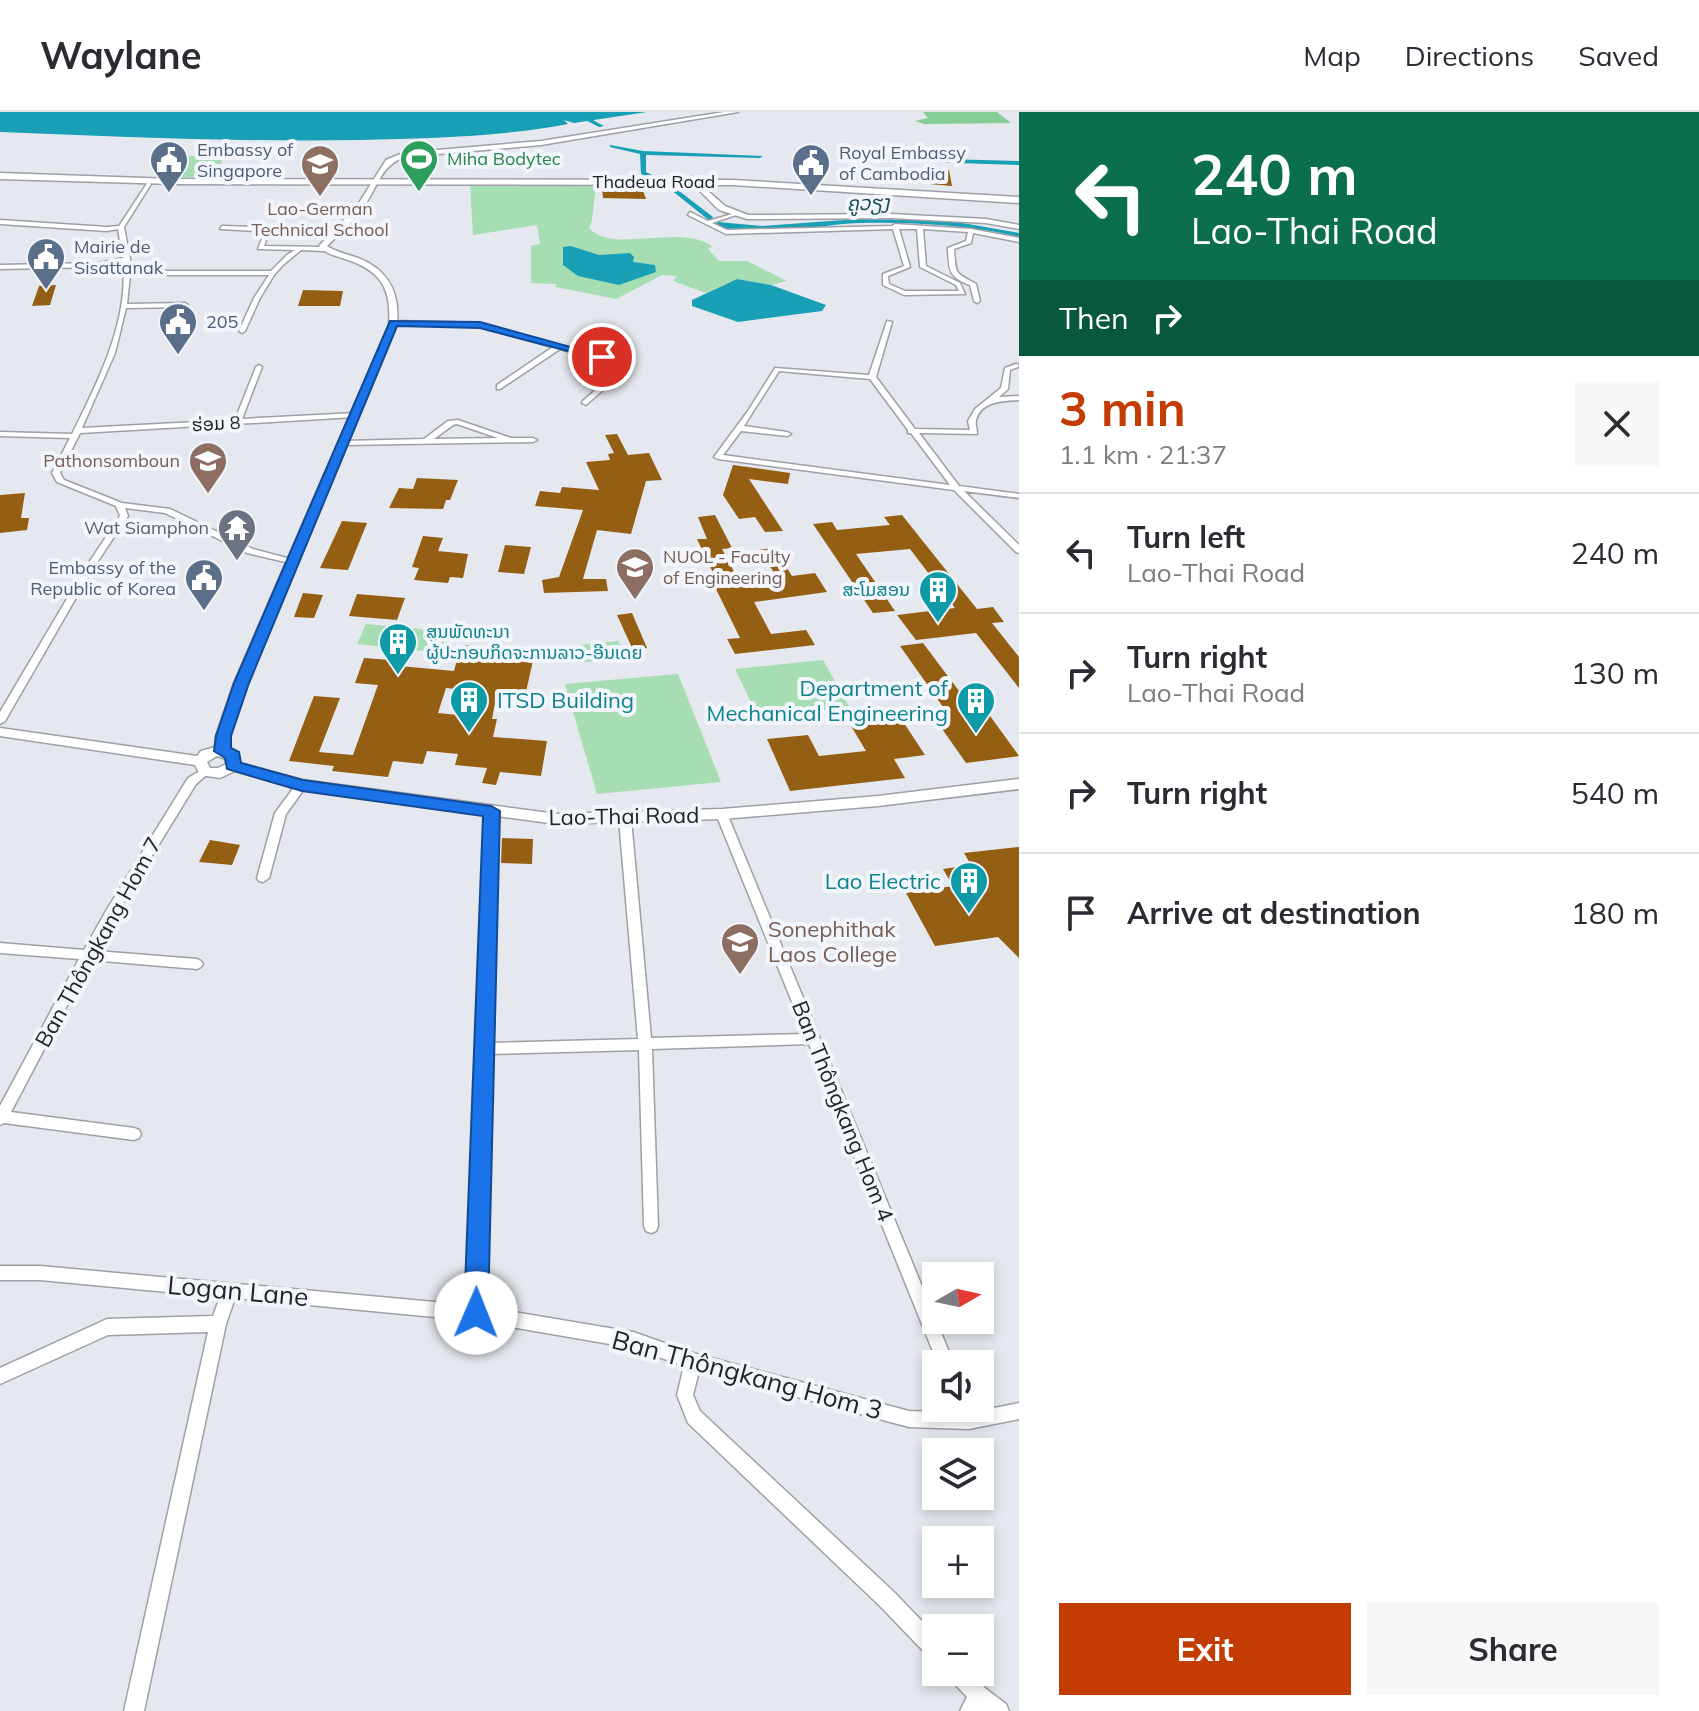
<!DOCTYPE html>
<html lang="en">
<head>
<meta charset="utf-8">
<style>
	body { margin:0; font-family:Mulish,"Noto Sans Lao",sans-serif; background:#f7f7f7; color:#2b2b33; height:100vh; display:flex; flex-direction:column; font-size:30px; white-space:nowrap }
	* { box-sizing:border-box; margin:0 }
	p { font-size:26px; color:#7c7c81 }
	.icon { flex:none; width:44px; height:44px; fill:none; stroke:currentColor; stroke-width:2; stroke-linecap:round; stroke-linejoin:round }
	.map { position:relative; flex:1; overflow:hidden }
	.drawer { display:flex; flex-direction:column; background:#fff; width:680px }
	.drawer>* { flex:none }
	.banner { background:#0b6e4f; color:#fff; overflow:hidden }
	.needle { width:52px; rotate:81deg }
	.buttons { position:absolute; left:922px; top:1150px; display:grid; gap:16px }
	.buttons a { display:grid; place-items:center; width:72px; height:72px; border-radius:0px; background:#fff; box-shadow:0 4px 12px #0003; font-size:40px }
	.pin { position:absolute; display:grid; place-items:center; width:68px; height:68px; color:#fff; margin:-34px; border:4px solid #fff; border-radius:50%; box-shadow:0 2px 8px #0007 }
	.me { position:absolute; width:88px; margin:-44px; rotate:1deg; stroke-linejoin:round; filter:drop-shadow(0 0 6px #0008) }
	.turn { display:flex; align-items:center; gap:28px; height:168px; padding:0 40px; font-size:36px }
	.turn .icon { width:104px; height:104px; stroke-width:2.5 }
	.turn b { display:block; font-size:56px; line-height:68px }
	.then { display:flex; align-items:center; height:76px; padding:0 40px; background:#0003; gap:16px; font-size:30px }
	.round { display:grid; place-items:center; flex:none; width:84px; height:84px; border-radius:0px; background:#f7f7f7 }
	.headline { display:flex; align-items:center; justify-content:space-between; height:136px; padding:0 40px }
	h1 { font-size:48px; font-weight:700; line-height:60px; color:#c33c03 }
	.cta { display:flex; gap:16px; margin-top:auto; padding:16px 40px }
	.cta a { flex:1; height:92px; border-radius:0px; background:#c33c03; color:#fff; font-size:32px; font-weight:700; line-height:92px; text-align:center }
	.cta a+a { background:#f7f7f7; color:#2b2b33 }
	ul { padding:0; list-style:none }
	li { display:flex; align-items:center; gap:24px; height:120px; padding:0 40px; border-top:2px solid #e1e1e2 }
	li div { flex:1 }
	li b { display:block; font-size:30px }
	li em { font-style:normal }
	header { display:flex; align-items:center; gap:48px; box-sizing:border-box; height:112px; padding:0 40px; background:#fff; border-bottom:2px solid #e1e1e2 }
	header strong { font-size:38px }
	nav { display:flex; gap:44px; margin-inline-start:auto; font-size:28px }
	main { display:flex; flex:1; min-height:0 }
	.map>svg:first-child { display:block }
	.green { fill:#a7ddb3 }
	.forest { fill:#84ce95 }
	.water { fill:#19a0b6 }
	.lines { fill:none; stroke-linecap:round; stroke-linejoin:round }
	.canal { fill:#19a0b6; fill-rule:evenodd }
	.building { fill:#945f12; fill-rule:evenodd }
	.minor-casing { stroke:#9da0a5; stroke-width:3 }
	.tertiary-casing { stroke:#9da0a5; stroke-width:3 }
	.primary-casing { stroke:#9da0a5; stroke-width:3 }
	.minor { fill:#fff; fill-rule:evenodd }
	.tertiary { fill:#fff; fill-rule:evenodd }
	.primary { fill:#fff; fill-rule:evenodd }
	.route { fill:#1a73e8; stroke:#114b97; stroke-width:2 }
	.labels { text-anchor:middle; stroke-width:8; stroke-linejoin:round; paint-order:stroke }
	.far-service-label { font-size:18px; fill:#4e5e75; stroke:#f2f5fb; text-anchor:start }
	.far-leisure-label { font-size:18px; fill:#27864d; stroke:#f2f5fb; text-anchor:start }
	.far-street-label { font-size:18px; fill:#222326; stroke:#f2f5fb }
	.far-education-label { font-size:18px; fill:#785e54; stroke:#f2f5fb }
	.far-worship-label { font-size:18px; fill:#5b616d; stroke:#f2f5fb; text-anchor:end }
	.far-culture-label { font-size:18px; fill:#0d838f; stroke:#f2f5fb; text-anchor:end }
	.far-water-label { font-size:20px; font-style:italic; fill:#1a4d57; stroke:#f2f5fb }
	.culture-label { font-size:22px; fill:#0d838f; stroke:#f2f5fb; text-anchor:end }
	.street-label { font-size:22px; fill:#222326; stroke:#f2f5fb }
	.education-label { font-size:22px; fill:#785e54; stroke:#f2f5fb; text-anchor:start }
	.near-street-label { font-size:26px; fill:#222326; stroke:#f2f5fb }
</style>
</head>
<body>
<header>
<strong>Waylane</strong>
<nav><a>Map</a><a>Directions</a><a>Saved</a></nav>
</header>
<main>
<div class="map">
<svg width="1019" height="1599" viewBox="0 0 1019 1599">
	<rect width="100%" height="100%" fill="#e5e8ee"/>
	<!-- green -->
	<path class="green" d="M177,44h47l-9,22 -55,-1 10,-7z
		M470,72h126l-4,36 -3,8c24,27 89,-5 123,18l-4,3 11,12h28l40,20 -16,4 -34,-6 -31,14 -33,-12 4,-5 -15,-1 -46,24 -60,-12v-3l-25,-1v-37l9,-2 -3,-19 -64,10z
		M366,512l84,8 -7,21 -86,-9z
		M618,529l7,17 -50,5 -6,-17z
		M823,548l27,48 -92,9 -23,-48z
		M678,562l43,108 -124,12 -32,-110z"/>
	<!-- forest -->
	<path class="forest" d="M923,0h74l14,11 -87,1 -9,-3 13,-3z"/>
	<!-- water -->
	<path class="water" d="M0,0h647l-73,11 -10,-3 4,4c-69,13 -137,14 -207,16 -121,2 -241,-3 -361,-8z
		M571,134l28,9 31,-2 4,4 -1,5 22,3 1,7 -37,13 -41,-9 -15,-11v-18z
		M737,167l34,6 55,20 -4,6 -84,11 -46,-16v-6z"/>
	<g class="lines">
		<!-- canal -->
		<path class="canal" d="M570,0h8l26,14 -5,1z
			M610,33l33,6 120,5 -3,2 -114,-3v17l24,12 43,33 -3,4 -44,-35 -25,-12 -1,-20 -30,-7z
			M838,44l181,5v4l-183,-6z
			M858,107l93,2 68,12v4c-52,-12 -105,-15 -159,-14 -41,1 -109,19 -146,1l4,-2 44,4z"/>
	</g>
	<!-- building -->
	<path class="building" d="M927,56l22,2 3,16 -23,-2z
		M602,76h40l4,11 -43,-1z
		M56,173l-6,20 -18,1 7,-20z
		M303,178l40,1 -3,15h-42z
		M617,322l11,21 21,-2 13,27 -16,1 -15,53 -34,-4 -14,49h23l2,12 -64,2 -2,-13 17,-3 24,-67 -48,-4 5,-15 20,2 2,-6 37,3 -13,-28 24,-2 -2,-6 6,-1 -9,-18z
		M733,353l57,8 -2,11 -39,-5 34,52 -18,1 -10,-15 -16,2 -16,-24z
		M417,366l41,2 -8,20h-4l-3,9 -54,-1 10,-20 14,1z
		M25,381l-4,25h8l-2,12 -27,3v-38z
		M715,403l17,33 -10,1 17,32 38,-4 -18,-27 15,-2 18,28 23,-3 12,19 -73,10 17,32 35,-4 9,15 -80,9 -8,-15 13,-1 -27,-55h5l-21,-44h10l-9,-22z
		M902,403l75,94 16,-2 11,15 -12,1 27,34v31l-43,-55 -60,7 -19,-25 58,-7 -45,-59 -54,5 39,57 -22,2 -60,-89 19,-2 5,8 53,-5 -6,-8z
		M342,409l25,2 -19,47 -28,-2z
		M423,424l20,2 -5,13 30,3 -5,24 -13,-1 -2,6 -34,-3 5,-12 -7,-1z
		M505,433l26,2 -7,27 -26,-2z
		M303,481l20,2 -9,23 -20,-1z
		M357,482l48,4 -8,22 -48,-4z
		M632,501l15,35 -14,2 -16,-35z
		M923,531l51,68 11,-2 34,47 -53,7 -33,-47 15,-2 -48,-68z
		M461,533l74,7 -10,44 -28,-3 -5,26h5l-4,18 54,4 -6,35 -41,-4 -4,13 -14,-2 5,-15 -32,-3 3,-11 -31,-3 -4,13 -30,-3 -5,16 -56,-6 2,-5 -45,-5 25,-65 26,2 -21,54 34,3 25,-70 -23,-2 9,-25 27,2 -2,5 65,6zM446,576l29,3 -7,25 -30,-3z
		M902,608l23,35 -31,4 11,19 -115,13 -23,-52 41,-4 11,21 47,-5 -15,-25z
		M502,726l31,1 -1,25 -31,-1z
		M210,728l30,5 -8,20 -33,-3z
		M1019,735v111l-21,-21 -63,9 -29,-53 47,-7 -10,-17 28,-4 -7,-12z"/>
	<g class="lines">
		<defs>
			<path id="minor" d="M148,70l3,2 -27,43 6,32v12h141l16,-16 8,-5 -37,-1 6,-16 -7,-2 -37,-2 2,-3 35,1 12,4 -5,15 60,1 3,2 -3,2 -23,-1 -18,15 -9,10 -14,23 -15,33 -3,2 -3,-2 15,-33 15,-23h-139l-3,29 58,-1 3,2 -3,2 -59,1 -11,45 -33,75 153,-8 21,-53 3,-2 3,2 -20,52 113,-6 4,2 -4,2 -275,16 -20,40 4,7 58,23 48,6 83,40 45,12 -4,3 -47,-11 -82,-40 -40,-5 3,8 -36,54 -87,151 -5,3v-12l84,-142 36,-54 -4,-10 -59,-24 -5,-9 18,-35 -70,-2v-4l72,2c26,-52 57,-113 51,-172l-24,5 -99,2v-4l99,-2 24,-5 -5,-29 -11,2 -107,-7v-4l107,7 12,-1z
				M690,100l18,9 28,-8v2l-24,8 15,7 165,-4 3,-2 76,5 48,9v4l-46,-9 -2,10 -17,6c2,26 0,23 22,35l4,17 -3,2 -3,-2 -4,-16c-22,-8 -21,-15 -22,-37l18,-7 2,-9 -45,-3 3,37 34,17 5,11 -61,1 -21,-10v-11l21,-8 -11,-37 -167,5 -38,-19zM899,117h18l3,38 36,18 3,6h-54l-16,-7 -1,-8 22,-9z
				M394,209l86,2 151,42 -45,40 -4,-2 1,-2 40,-35 -63,-17 -60,40h-3v-4l56,-38 -73,-20 -88,-3v-2z
				M887,209l5,1 -16,55 39,52 55,1 -2,-9 7,-12 26,-21 4,-20 11,-4 3,1 -1,2 -8,3 -2,19 -9,8 20,-1v4c-15,1 -38,1 -43,20 -1,4 1,9 1,14l-58,-1 40,53 60,8v4l-55,-7 55,54v8l-3,-1 -62,-62 -236,-31 -4,-2 34,-46 27,-43 94,7zM779,259l91,8 38,51v3h3l39,52 -227,-30 18,-24 46,5 4,-2 -4,-2 -43,-6z
				M458,308l53,18h22l4,2 -4,2 -188,3 -4,-2 4,-2 79,-2 24,-18zM457,312l41,14 -64,1 19,-14z
				M205,656l5,4 -14,12 -81,132 -19,35 101,8 4,2 2,3 -2,3 -4,2 -106,-9 -80,152 123,16 5,2 2,4 -2,4 -5,2 -130,-17 -4,2v-19l79,-147 -79,-6v-10l84,7 22,-39 82,-133z
				M302,669l5,4 -21,29 -17,64 -6,4 -4,-1 -2,-3 18,-65 23,-31z
				M491,695l6,4 -6,232 147,-4 -19,-220 6,-4 6,4 20,219 154,-4 -89,-220 2,-3h8l228,553h-16l-129,-320 -157,5 6,177 -2,5 -5,2 -5,-2 -2,-5 -5,-176 -149,4 -6,253 149,25 60,21 216,58 60,2 50,-10v16l-50,10 -60,-2 -210,-56 -6,24 7,16 195,182 41,43v23l-7,-2 -48,-50 -193,-184 -11,-28 7,-29 -51,-18 -157,-27 -241,-23 -9,26 -82,387h-20l84,-379 -100,3 -108,49v-16l107,-49 106,-3 7,-19 -180,-17h-40v-14h40l428,39 9,-252 -2,-4 2,-4 8,-234z
				M947,1560h23l16,17 20,15 3,7h-49l7,-14 -17,-18z"/>
			<path id="tertiary" d="M724,0h14l-197,33 -137,12c-25,10 -26,31 -42,52 -10,13 -23,25 -35,37 9,6 20,8 31,12 31,12 42,35 39,67l-149,358 -18,53 -1,14 9,3 2,10 62,17 255,34 165,-5 156,-13 141,-17v10l-141,17 -156,13 -165,5 -255,-34 -67,-19 -15,7 -20,-3 -5,-10 -195,-29v-8l197,28 4,-5 14,-4 1,-11 18,-53 155,-358c3,-39 -10,-56 -47,-67 -9,-3 -16,-4 -23,-12l38,-40 29,-46 17,-7 138,-12zM217,644l9,3v5l-8,4h-8l-3,-6z
				M688,65h4l33,29 23,9 143,-1 95,5 33,6v4l-33,-6 -95,-5 -144,1 -28,-9 -31,-31z"/>
			<path id="primary" d="M0,61l173,6 560,1 286,17v6l-286,-18 -560,-1 -173,-5z"/>
		</defs>
		<!-- minor casing -->
		<use href="#minor" class="minor-casing"/>
		<!-- tertiary casing -->
		<use href="#tertiary" class="tertiary-casing"/>
		<!-- primary casing -->
		<use href="#primary" class="primary-casing"/>
		<!-- minor -->
		<use href="#minor" class="minor"/>
		<!-- tertiary -->
		<use href="#tertiary" class="tertiary"/>
		<!-- primary -->
		<use href="#primary" class="primary"/>
	</g>
	<!-- route -->
	<path class="route" d="M390,209l90,1 127,35 -5,3 -122,-32 -83,-2 -148,357 -18,53v12l8,4 2,11 62,17 188,26 9,5 -12,502 -4,9 -8,3 -9,-3 -3,-9 19,-497 -181,-25 -75,-22 -2,-11 -11,-7 2,-15 18,-53z"/>
	<!-- icons -->
	<defs>
		<symbol id="stadium-pin" viewBox="-11 -11 22 30"><path d="M0 17L-7.5 6A9.5 9.5 0 1 1 7.5 6Z" fill="#2e9e5b" stroke="#f2f5fb"/><path d="M0-5a6.5 5 0 1 0 0 10a6.5 5 0 1 0 0-10ZM-3.5-1.8h7v3.6h-7Z" fill="#fff"/></symbol>
		<symbol id="civic-pin" viewBox="-11 -11 22 30"><path d="M0 17L-7.5 6A9.5 9.5 0 1 1 7.5 6Z" fill="#5c6f8a" stroke="#f2f5fb"/><path d="M-.6-6.5H3V-4.5H.6V-3L4-1V1h2V6H-6V1h2V-1L-.6-3ZM-1.2 2.5V6h2.4V2.5Z" fill="#fff"/></symbol>
		<symbol id="school-pin" viewBox="-11 -11 22 30"><path d="M0 17L-7.5 6A9.5 9.5 0 1 1 7.5 6Z" fill="#8d6e63" stroke="#f2f5fb"/><path d="M0-5L7-2L0 1L-7-2ZM-4 1L0 2.5L4 1V4Q0 6-4 4Z" fill="#fff"/></symbol>
		<symbol id="temple-pin" viewBox="-11 -11 22 30"><path d="M0 17L-7.5 6A9.5 9.5 0 1 1 7.5 6Z" fill="#6b7280" stroke="#f2f5fb"/><path d="M0-6L5-2H3V0L6.5 2.5H4V6H1.5V3h-3V6H-4V2.5H-6.5L-3 0V-2H-5Z" fill="#fff"/></symbol>
		<symbol id="university-pin" viewBox="-11 -11 22 30"><path d="M0 17L-7.5 6A9.5 9.5 0 1 1 7.5 6Z" fill="#8d6e63" stroke="#f2f5fb"/><path d="M0-5L7-2L0 1L-7-2ZM-4 1L0 2.5L4 1V4Q0 6-4 4Z" fill="#fff"/></symbol>
		<symbol id="building-pin" viewBox="-11 -11 22 30"><path d="M0 17L-7.5 6A9.5 9.5 0 1 1 7.5 6Z" fill="#0f9aa8" stroke="#f2f5fb"/><path d="M-4-6H4V6H1V3H-1V6H-4ZM-2.5-4.3h1.7v1.8h-1.7ZM.8-4.3h1.7v1.8H.8ZM-2.5-1h1.7V.8h-1.7ZM.8-1h1.7V.8H.8Z" fill="#fff"/></symbol>
	</defs>
	<g fill-rule="evenodd">
		<use href="#stadium-pin" x="397" y="25" width="44" height="60"/>
		<use href="#civic-pin" x="147" y="26" width="44" height="60"/>
		<use href="#civic-pin" x="789" y="29" width="44" height="60"/>
		<use href="#school-pin" x="298" y="30" width="44" height="60"/>
		<use href="#civic-pin" x="24" y="123" width="44" height="60"/>
		<use href="#civic-pin" x="156" y="188" width="44" height="60"/>
		<use href="#school-pin" x="186" y="327" width="44" height="60"/>
		<use href="#temple-pin" x="215" y="394" width="44" height="60"/>
		<use href="#university-pin" x="613" y="433" width="44" height="60"/>
		<use href="#civic-pin" x="182" y="444" width="44" height="60"/>
		<use href="#building-pin" x="916" y="456" width="44" height="60"/>
		<use href="#building-pin" x="376" y="508" width="44" height="60"/>
		<use href="#building-pin" x="447" y="566" width="44" height="60"/>
		<use href="#building-pin" x="954" y="567" width="44" height="60"/>
		<use href="#building-pin" x="947" y="747" width="44" height="60"/>
		<use href="#university-pin" x="718" y="808" width="44" height="60"/>
	</g>
	<g class="labels">
		<!-- far-service labels -->
		<g class="far-service-label">
			<text x="197" y="44">Embassy of<tspan x="197" dy="21">Singapore</tspan></text>
			<text x="839" y="47">Royal Embassy<tspan x="839" dy="21">of Cambodia</tspan></text>
			<text x="74" y="141">Mairie de<tspan x="74" dy="21">Sisattanak</tspan></text>
			<text x="206" y="216">205</text>
			<text x="176" y="462" text-anchor="end">Embassy of the<tspan x="176" dy="21">Republic of Korea</tspan></text>
		</g>
		<!-- far-leisure labels -->
		<g class="far-leisure-label">
			<text x="447" y="53">Miha Bodytec</text>
		</g>
		<!-- far-street labels -->
		<g class="far-street-label">
			<text x="654" y="76">Thadeua Road</text>
			<text transform="translate(216 312) rotate(-3)" y="6">ຮ່ອມ 8</text>
		</g>
		<!-- far-education labels -->
		<g class="far-education-label">
			<text x="320" y="103">Lao-German<tspan x="320" dy="21">Technical School</tspan></text>
			<text x="180" y="355" text-anchor="end">Pathonsomboun</text>
			<text x="663" y="451" text-anchor="start">NUOL - Faculty<tspan x="663" dy="21">of Engineering</tspan></text>
		</g>
		<!-- far-worship labels -->
		<g class="far-worship-label">
			<text x="209" y="422">Wat Siamphon</text>
		</g>
		<!-- far-culture labels -->
		<g class="far-culture-label">
			<text x="910" y="484">ສະໂມສອນ</text>
			<text x="426" y="526" text-anchor="start">ສູນພັດທະນາ<tspan x="426" dy="21">ຜູ້ປະກອບກິດຈະການລາວ-ອີນເດຍ</tspan></text>
		</g>
		<!-- far-water labels -->
		<g class="far-water-label">
			<text transform="translate(868 91) rotate(-2)" y="7">ຄູວຽງ</text>
		</g>
		<!-- culture labels -->
		<g class="culture-label">
			<text x="948" y="584">Department of<tspan x="948" dy="25">Mechanical Engineering</tspan></text>
			<text x="497" y="596" text-anchor="start">ITSD Building</text>
			<text x="941" y="777">Lao Electric</text>
		</g>
		<!-- street labels -->
		<g class="street-label">
			<text transform="translate(624 704) rotate(-1)" y="8">Lao-Thai Road</text>
			<text transform="translate(98 830) rotate(-61)" y="8">Ban Thôngkang Hom 7</text>
			<text transform="translate(843 999) rotate(68)" y="8">Ban Thôngkang Hom 4</text>
		</g>
		<!-- education labels -->
		<g class="education-label">
			<text x="768" y="825">Sonephithak<tspan x="768" dy="25">Laos College</tspan></text>
		</g>
		<!-- near-street labels -->
		<g class="near-street-label">
			<text transform="translate(238 1179) rotate(5)" y="9">Logan Lane</text>
			<text transform="translate(747 1263) rotate(15)" y="9">Ban Thôngkang Hom 3</text>
		</g>
	</g>
</svg>
<div class="buttons">
<a><svg class="needle" viewBox="-14 -14 28 28"><path d="M0-13l5 13h-10z" fill="#e53935"/><path d="M0 13l5-13h-10z" fill="#7c7c81"/></svg></a>
<a><svg class="icon" aria-label="sound" viewBox="0 0 24 24"><path d="M4 9h4l5-4v14l-5-4H4zM17 9q2 3 0 6"/></svg></a>
<a><svg class="icon" aria-label="layers" viewBox="0 0 24 24"><path d="M12 4l9 5-9 5-9-5zM3 14l9 5 9-5"/></svg></a>
<a>+</a>
<a>−</a>
</div>
<div class="pin" style="left:602px;top:245px;background:#d93025"><svg class="icon" aria-label="arrive" viewBox="0 0 24 24"><path d="M6 21V4h12l-3 4 3 4H6"/></svg></div>
<svg class="me" style="left:476px;top:1201px" viewBox="-20 -20 40 40"><circle r="19" fill="#fff"/><path d="M0-13L10 11 0 6-10 11z" fill="#1a73e8"/></svg>
</div>
<section class="drawer">
<div class="banner">
<div class="turn"><svg class="icon" aria-label="left" viewBox="0 0 24 24"><path d="M17 20v-9H6M10 6l-5 5 5 5"/></svg><div><b>240 m</b>Lao-Thai Road</div></div>
<div class="then">Then<svg class="icon" aria-label="right" viewBox="0 0 24 24"><path d="M7 20v-9h11M14 6l5 5-5 5"/></svg></div>
</div>
<div class="headline"><div><h1>3 min</h1><p>1.1 km · 21:37</p></div><a class="round"><svg class="icon" aria-label="close" viewBox="0 0 24 24"><path d="M6 6l12 12M18 6L6 18"/></svg></a></div>
<ul>
<li><svg class="icon" aria-label="left" viewBox="0 0 24 24"><path d="M17 20v-9H6M10 6l-5 5 5 5"/></svg><div><b>Turn left</b><p>Lao-Thai Road</p></div><em>240 m</em></li>
<li><svg class="icon" aria-label="right" viewBox="0 0 24 24"><path d="M7 20v-9h11M14 6l5 5-5 5"/></svg><div><b>Turn right</b><p>Lao-Thai Road</p></div><em>130 m</em></li>
<li><svg class="icon" aria-label="right" viewBox="0 0 24 24"><path d="M7 20v-9h11M14 6l5 5-5 5"/></svg><div><b>Turn right</b></div><em>540 m</em></li>
<li><svg class="icon" aria-label="arrive" viewBox="0 0 24 24"><path d="M6 21V4h12l-3 4 3 4H6"/></svg><div><b>Arrive at destination</b></div><em>180 m</em></li>
</ul>
<div class="cta"><a>Exit</a><a>Share</a></div>
</section>
</main>
</body>
</html>
